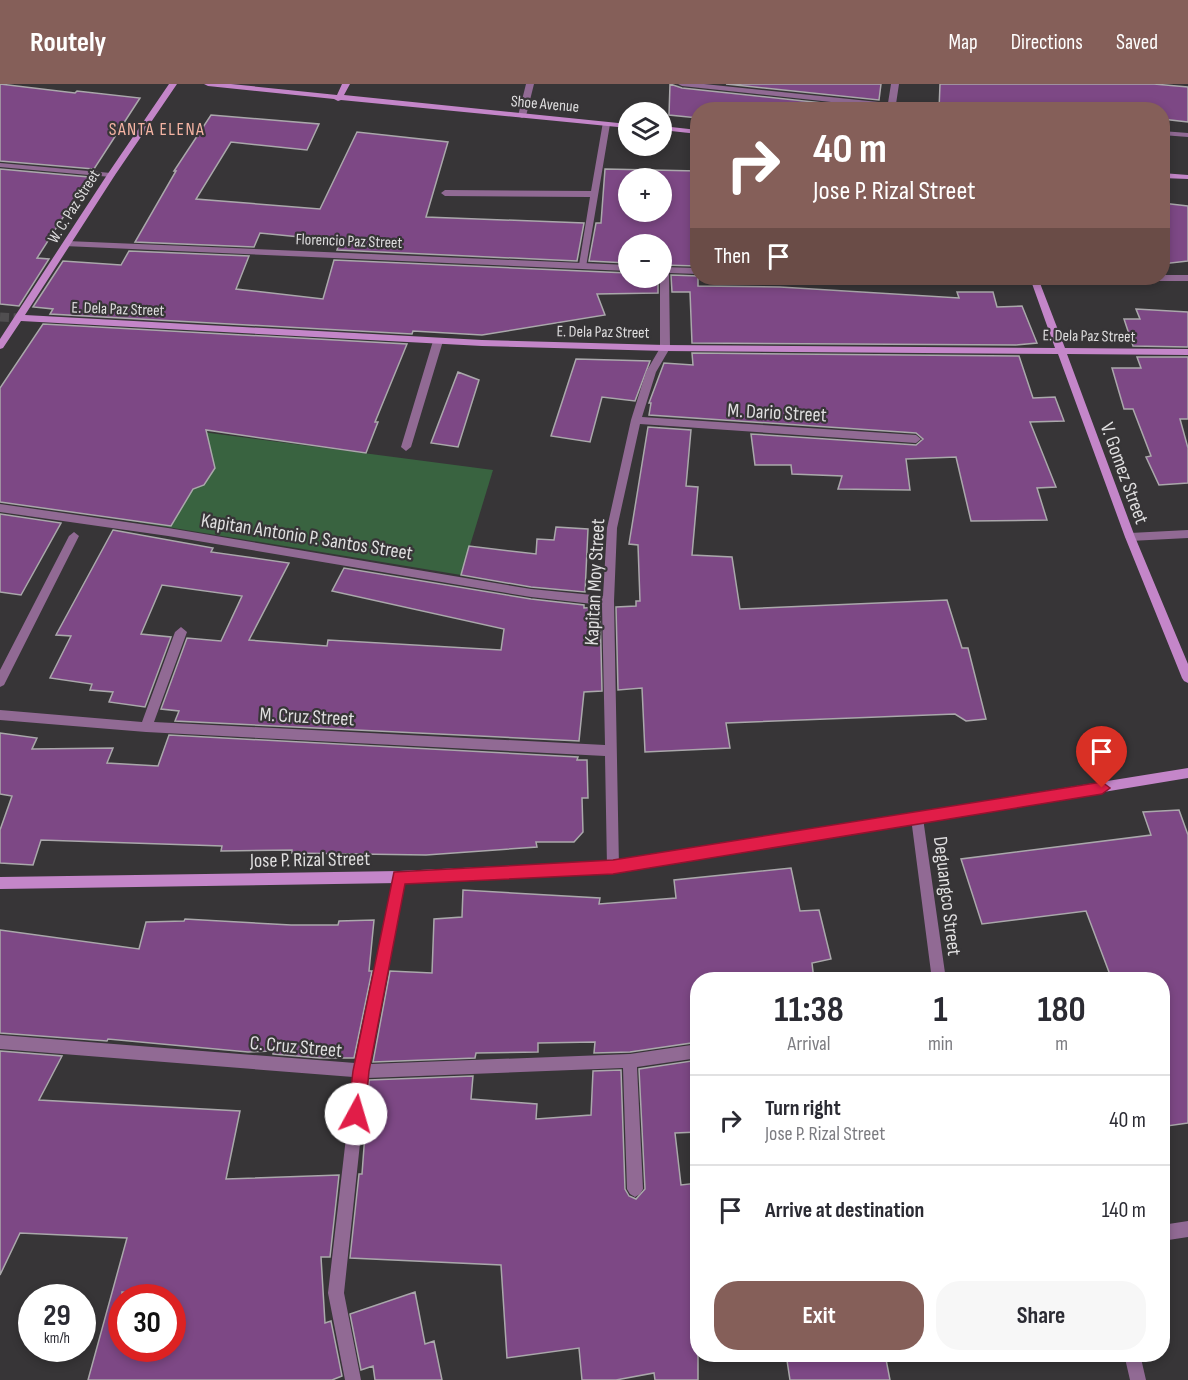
<!DOCTYPE html>
<html lang="en">
<head>
<meta charset="utf-8">
<style>
	body { margin:0; font-family:"Sofia Sans Condensed",sans-serif; background:#f7f7f7; color:#2b2b33; height:100vh; display:flex; flex-direction:column; font-size:22px; white-space:nowrap }
	* { box-sizing:border-box; margin:0 }
	p { font-size:20px; color:#7c7c81 }
	.icon { flex:none; width:33px; height:33px; fill:none; stroke:currentColor; stroke-width:2; stroke-linecap:round; stroke-linejoin:round }
	.map { position:relative; flex:1; overflow:hidden }
	.sheet { position:absolute; left:690px; top:888px; width:480px; height:390px; display:flex; flex-direction:column; background:#fff; border-radius:24px; box-shadow:0 3px 9px #0003 }
	.sheet>* { flex:none }
	.guide { position:absolute; left:690px; top:18px; width:480px; height:183px; border-radius:24px; box-shadow:0 3px 9px #0003; background:#855f59; color:#fff; overflow:hidden }
	.controls { position:absolute; left:618px; top:18px; display:grid; gap:12px }
	.controls a { display:grid; place-items:center; width:54px; height:54px; border-radius:50%; background:#fff; box-shadow:0 3px 9px #0003; font-size:30px }
	.speed { position:absolute; left:18px; top:1200px; display:flex; gap:12px; font-size:30px; font-weight:700; text-align:center }
	.speed>* { display:grid; place-content:center; width:78px; height:78px; border-radius:50%; background:#fff; box-shadow:0 3px 9px #0003; line-height:1 }
	.speed small { font-size:15px; font-weight:400 }
	.speed .limit { border:9px solid #d22; background:#fff; color:#111 }
	.pin { position:absolute; display:grid; place-items:center; width:51px; height:51px; color:#fff; margin:-62px -26px; border-radius:50% 50% 50% 0; rotate:-45deg; box-shadow:0 0 6px #0007 }
	.pin .icon { rotate:45deg }
	.me { position:absolute; width:66px; margin:-33px; rotate:6deg; stroke-linejoin:round; filter:drop-shadow(0 0 4px #0008) }
	.turn { display:flex; align-items:center; gap:21px; height:126px; padding:0 24px; font-size:27px }
	.turn .icon { width:78px; height:78px; stroke-width:2.5 }
	.turn b { display:block; font-size:42px; line-height:51px }
	.then { display:flex; align-items:center; height:57px; padding:0 24px; background:#0003; gap:12px; font-size:22px }
	.eta { display:flex; justify-content:space-evenly; align-items:center; height:102px; text-align:center }
	.eta b { font-size:36px; font-weight:700; line-height:42px }
	.button { display:flex; gap:12px; margin-top:auto; padding:12px 24px }
	.button a { flex:1; height:69px; border-radius:24px; background:#855f59; color:#fff; font-size:24px; font-weight:700; line-height:69px; text-align:center }
	.button a+a { background:#f7f7f7; color:#2b2b33 }
	ul { padding:0; list-style:none }
	li { display:flex; align-items:center; gap:18px; height:90px; padding:0 24px; border-top:2px solid #e1e1e2 }
	li div { flex:1 }
	li b { display:block; font-size:22px }
	li em { font-style:normal }
	header { display:flex; align-items:center; gap:36px; box-sizing:border-box; height:84px; padding:0 30px; background:#855f59; color:#fff }
	header strong { font-size:28px }
	nav { display:flex; gap:33px; margin-inline-start:auto; font-size:21px }
	.map>svg:first-child { display:block }
	.green { fill:#396340 }
	.building { fill:#7d4885; stroke:#aaa8ab; stroke-width:1.5; fill-rule:evenodd }
	.lines { fill:none; stroke-linecap:round; stroke-linejoin:round }
	.street-tunnel { stroke:#504e50; stroke-width:9; stroke-dasharray:9 4.5; stroke-linecap:butt }
	.lane { fill:#916a94; fill-rule:evenodd }
	.street { fill:#916a94; fill-rule:evenodd }
	.secondary { fill:#c486c9; fill-rule:evenodd }
	.route { fill:#e11d48; stroke:#92132f; stroke-width:1.5 }
	.labels { text-anchor:middle; stroke-width:4.5; stroke-linejoin:round; paint-order:stroke }
	.far-street-label { font-size:16px; fill:#dfdedf; stroke:#373537 }
	.far-quarter-label { font-size:18px; letter-spacing:1.5px; fill:#f5b4a3; stroke:#373537 }
	.street-label { font-size:20px; fill:#dfdedf; stroke:#373537 }
</style>
</head>
<body>
<header>
<strong>Routely</strong>
<nav><a>Map</a><a>Directions</a><a>Saved</a></nav>
</header>
<div class="map">
<svg width="1188" height="1296" viewBox="0 0 1188 1296">
	<rect width="100%" height="100%" fill="#373537"/>
	<!-- green -->
	<path class="green" d="M171,344l322,42 -32,105 -336,-55z"/>
	<!-- building -->
	<path class="building" d="M0,0l75,9 2,-2 63,7 -46,71 -94,-8z
		M670,0l12,4 197,21 -181,1v8l-29,-3z
		M726,0h155l-2,16z
		M940,0h214l34,3v35l-26,-3v-9h-223z
		M211,31l108,9 -12,26 -76,-8 -35,57 124,10 37,-77 91,10 -22,75 158,6 -7,38 -240,-11 3,-9 -80,-8 -6,14 -119,-5 41,-71h-2z
		M0,85l89,8 -52,81 12,1 -30,47 -19,-2z
		M605,85l93,2v95l-36,-1v-21h-34v19l-39,-2 7,-38h5zM628,94h34v34h-34z
		M1162,119l26,3v55l-26,3z
		M129,167l120,5 -13,33 87,10 11,-39 294,13v5h30v15l-61,1 8,21 -123,20 -69,-4 -1,3 -362,-20 3,-5 -20,-2 30,-46 58,4z
		M671,191l27,1v10l82,1 179,11 -2,-6h36l4,15 25,-1 15,37 -21,2 -324,-2 -2,-51h-18z
		M1136,225l52,3v35l-55,-1 -9,-27h16z
		M43,240l364,20 -32,78h3l-12,31 -160,-23 9,38 -11,17 -11,4 -22,37 -171,-24v-114z
		M692,269l327,3 14,42 22,-1 9,24 -34,1 26,65 -19,1 10,32 -76,1 -15,-64 -50,2 4,31 -72,-1 4,-13 -50,-2 -1,-9h-36l-4,-31 165,11 7,-6 -7,-6 -267,-18 2,-12h-2l15,-40 29,2z
		M1137,273h51v62h-8l8,29v35l-29,2 -13,-28 5,-1 -18,-47h-9l-12,-41h29z
		M576,275l74,2 -15,40 -33,-4 -12,45 -39,-6z
		M458,288l21,8 -21,67 -27,-4z
		M648,343l43,3 -5,56 12,1 -6,68 40,2 8,52 207,-9 15,48h6l18,71 -20,2 -11,-7 -229,9 4,25 -85,4 -3,-64 -24,2 -2,-83 20,-1v-5h4l-2,-56 -9,-1z
		M0,430l61,9 -40,72 -21,-3z
		M556,443l32,2 -3,63 -54,-5 -70,-12 8,-29 67,8 1,-15 17,1z
		M113,446l100,18 -2,4 78,11 -40,77 78,6 1,-6 173,10 3,-21 -172,-38 12,-23 187,31 53,6v3l16,-1 2,84 -18,1 -5,49 -404,-20 4,-10 -18,-2 26,-71 34,3 21,-45 -80,-11 -21,49 30,3 -26,70 -36,-5 4,-10 -23,-2 2,-6 -42,-6 21,-42 -15,-1z
		M0,649l37,5 -5,11 81,-1 -6,15 51,3 11,-31 409,22 -1,3h10l1,38h-6l1,34 -9,10h-38l1,5 -111,8 -134,-2v-3l-71,1 1,-5 -181,-6 -8,25 -33,-2v-33l12,-34 -12,-2z
		M1179,726l9,25v288l-21,3 -5,-12v-134h-50l-26,-69 -104,13 -21,-65 190,-24 -8,-23z
		M791,784l9,43 19,-1 12,49 -19,4 2,17h-116v62l-68,10 -36,1 1,-11 -57,1v9l-62,1 -1,5 -102,4 17,-91 42,2 2,-54 28,-2 1,-27 137,8 -1,6 77,-6 -2,-18z
		M185,835l106,6h47l1,-4 35,-1 -5,51h3l-18,87h-34l-47,-4v-3l-25,1 -140,-13 -1,2 -107,-8v-103l139,19 7,-27 38,-1z
		M0,967l62,5 -23,44 201,11 -14,68 113,-4 -9,82h-9l4,66 6,-2 11,55 -10,4h-244l39,-142 -107,-5 -20,42zM122,1208l50,5v51h-50z
		M698,976v72l-23,1 6,52 17,-2v197h-43l-1,-7 -38,7h-34l-3,-32 -72,10 -6,-93 -151,-7 9,-84h3l7,-94 104,-4 -2,23 66,5 -1,15 55,-4 2,-44 28,-1 4,119 4,7 7,3 9,-10 -6,-120z
		M415,1208l10,52 9,-3 8,39h-67l-2,-14 -12,4 -11,-56z
		M786,1270h99l5,26h-100z"/>
	<g class="lines">
		<!-- street-tunnel -->
		<path class="street-tunnel" d="M0,233l18,1"/>
		<!-- lane -->
		<path class="lane" d="M526,0h8l-8,32 -4,2 -4,-2z
			M678,0h26l184,19 3,-19h8l-3,20 41,6h-32l-223,-24z
			M603,38l7,2 -24,143h-6l-1,-2 11,-68 -145,-1 -4,-3 4,-3 146,1z
			M1162,47l26,2v4l-26,-2z
			M438,254l5,3 -32,106 -5,4 -5,-4 32,-106z
			M74,448l5,4 -75,149 -4,2v-17l69,-134z"/>
		<!-- street -->
		<path class="street" d="M0,79l111,10 4,2 -4,2 -111,-10z
			M67,157l561,24v6l-564,-25 -1,-2z
			M662,183l36,1v6l-29,-1 1,75 -14,24 -14,45 274,18 5,4 -5,4 -276,-19 -23,104 -3,73 5,266 -1,4 -5,2 -5,-2 -1,-4 -2,-111 -459,-24 -146,-12v-10l142,12 33,-90 6,-5 6,5 -33,90 451,23 -3,-140 -71,-8 -363,-61 -168,-24v-8l168,24 363,61 72,7 4,-68 24,-108 15,-48 14,-24v-70h2z
			M1162,191h26v6h-84l-4,-3h62z
			M1188,446v8l-58,3 -5,-4 5,-4z
			M917,728l4,2 2,4 23,162h-14l-21,-162 2,-4z
			M399,787l5,2 1,4 -35,187 260,-10 68,-10v14l-61,9 6,122 -3,5 -5,3 -5,-3 -3,-5 -4,-121 -256,10 -23,215 17,87h-16l-17,-87 25,-216 -353,-28v-14l355,28 38,-186 1,-4z
			M1188,1137v16l-26,4v-16z
			M1124,1270h16l6,26h-16z"/>
		<!-- secondary -->
		<path class="secondary" d="M169,0h8l-62,91 -90,140 457,25 183,5 390,3 -25,-70h8l27,70 123,1v6l-121,-1 68,183 53,127v19l-4,-2 -2,-3 -57,-141 -67,-183 -393,-3 -183,-5 -461,-25 -18,27 -3,1v-10l107,-164z
			M204,0h27l106,11 5,-11h8l-6,11 284,29v4l-287,-28 -3,1 -4,-2 -126,-13z
			M662,42l36,4v4l-36,-4z
			M1162,89l26,2v4l-26,-1z
			M1188,684v10l-575,95 -214,10 -399,6v-12l399,-6 214,-10z"/>
	</g>
	<!-- route -->
	<path class="route" d="M1102,698l8,6 -8,6 -489,80 -208,10 -36,187 -4,43 -3,6 -6,2 -5,-2 -3,-6 5,-43 41,-199 219,-12z"/>
	<g class="labels">
		<!-- far-street labels -->
		<g class="far-street-label">
			<text transform="translate(545 19) rotate(5)" y="6">Shoe Avenue</text>
			<text transform="translate(73 122) rotate(-58)" y="6">W. C. Paz Street</text>
			<text transform="translate(349 156) rotate(2)" y="6">Florencio Paz Street</text>
			<text transform="translate(118 224) rotate(2)" y="6">E. Dela Paz Street</text>
			<text transform="translate(603 247) rotate(1)" y="6">E. Dela Paz Street</text>
			<text transform="translate(1089 251) rotate(1)" y="6">E. Dela Paz Street</text>
		</g>
		<!-- far-quarter labels -->
		<g class="far-quarter-label">
			<text x="157" y="51">SANTA ELENA</text>
		</g>
		<!-- street labels -->
		<g class="street-label">
			<text transform="translate(777 328) rotate(3)" y="7">M. Dario Street</text>
			<text transform="translate(1125 389) rotate(70)" y="7">V. Gomez Street</text>
			<text transform="translate(307 452) rotate(9)" y="7">Kapitan Antonio P. Santos Street</text>
			<text transform="translate(594 498) rotate(-87)" y="7">Kapitan Moy Street</text>
			<text transform="translate(307 632) rotate(3)" y="7">M. Cruz Street</text>
			<text transform="translate(310 775) rotate(-1)" y="7">Jose P. Rizal Street</text>
			<text transform="translate(948 812) rotate(83)" y="7">Deguangco Street</text>
			<text transform="translate(296 962) rotate(5)" y="7">C. Cruz Street</text>
		</g>
	</g>
</svg>
<div class="controls">
<a><svg class="icon" aria-label="layers" viewBox="0 0 24 24"><path d="M12 4l9 5-9 5-9-5zM3 14l9 5 9-5"/></svg></a>
<a>+</a>
<a>−</a>
</div>
<div class="speed"><div>29<small>km/h</small></div><div class="limit">30</div></div>
<div class="pin" style="left:1102px;top:704px;background:#d93025"><svg class="icon" aria-label="arrive" viewBox="0 0 24 24"><path d="M6 21V4h12l-3 4 3 4H6"/></svg></div>
<svg class="me" style="left:356px;top:1030px" viewBox="-20 -20 40 40"><circle r="19" fill="#fff"/><path d="M0-13L10 11 0 6-10 11z" fill="#e11d48"/></svg>
<div class="guide">
<div class="turn"><svg class="icon" aria-label="right" viewBox="0 0 24 24"><path d="M7 20v-9h11M14 6l5 5-5 5"/></svg><div><b>40 m</b>Jose P. Rizal Street</div></div>
<div class="then">Then<svg class="icon" aria-label="arrive" viewBox="0 0 24 24"><path d="M6 21V4h12l-3 4 3 4H6"/></svg></div>
</div>
<section class="sheet">
<div class="eta">
<div><b>11:38</b><p>Arrival</p></div>
<div><b>1</b><p>min</p></div>
<div><b>180</b><p>m</p></div>
</div>
<ul>
<li><svg class="icon" aria-label="right" viewBox="0 0 24 24"><path d="M7 20v-9h11M14 6l5 5-5 5"/></svg><div><b>Turn right</b><p>Jose P. Rizal Street</p></div><em>40 m</em></li>
<li><svg class="icon" aria-label="arrive" viewBox="0 0 24 24"><path d="M6 21V4h12l-3 4 3 4H6"/></svg><div><b>Arrive at destination</b></div><em>140 m</em></li>
</ul>
<div class="button"><a>Exit</a><a>Share</a></div>
</section>
</div>
</body>
</html>
